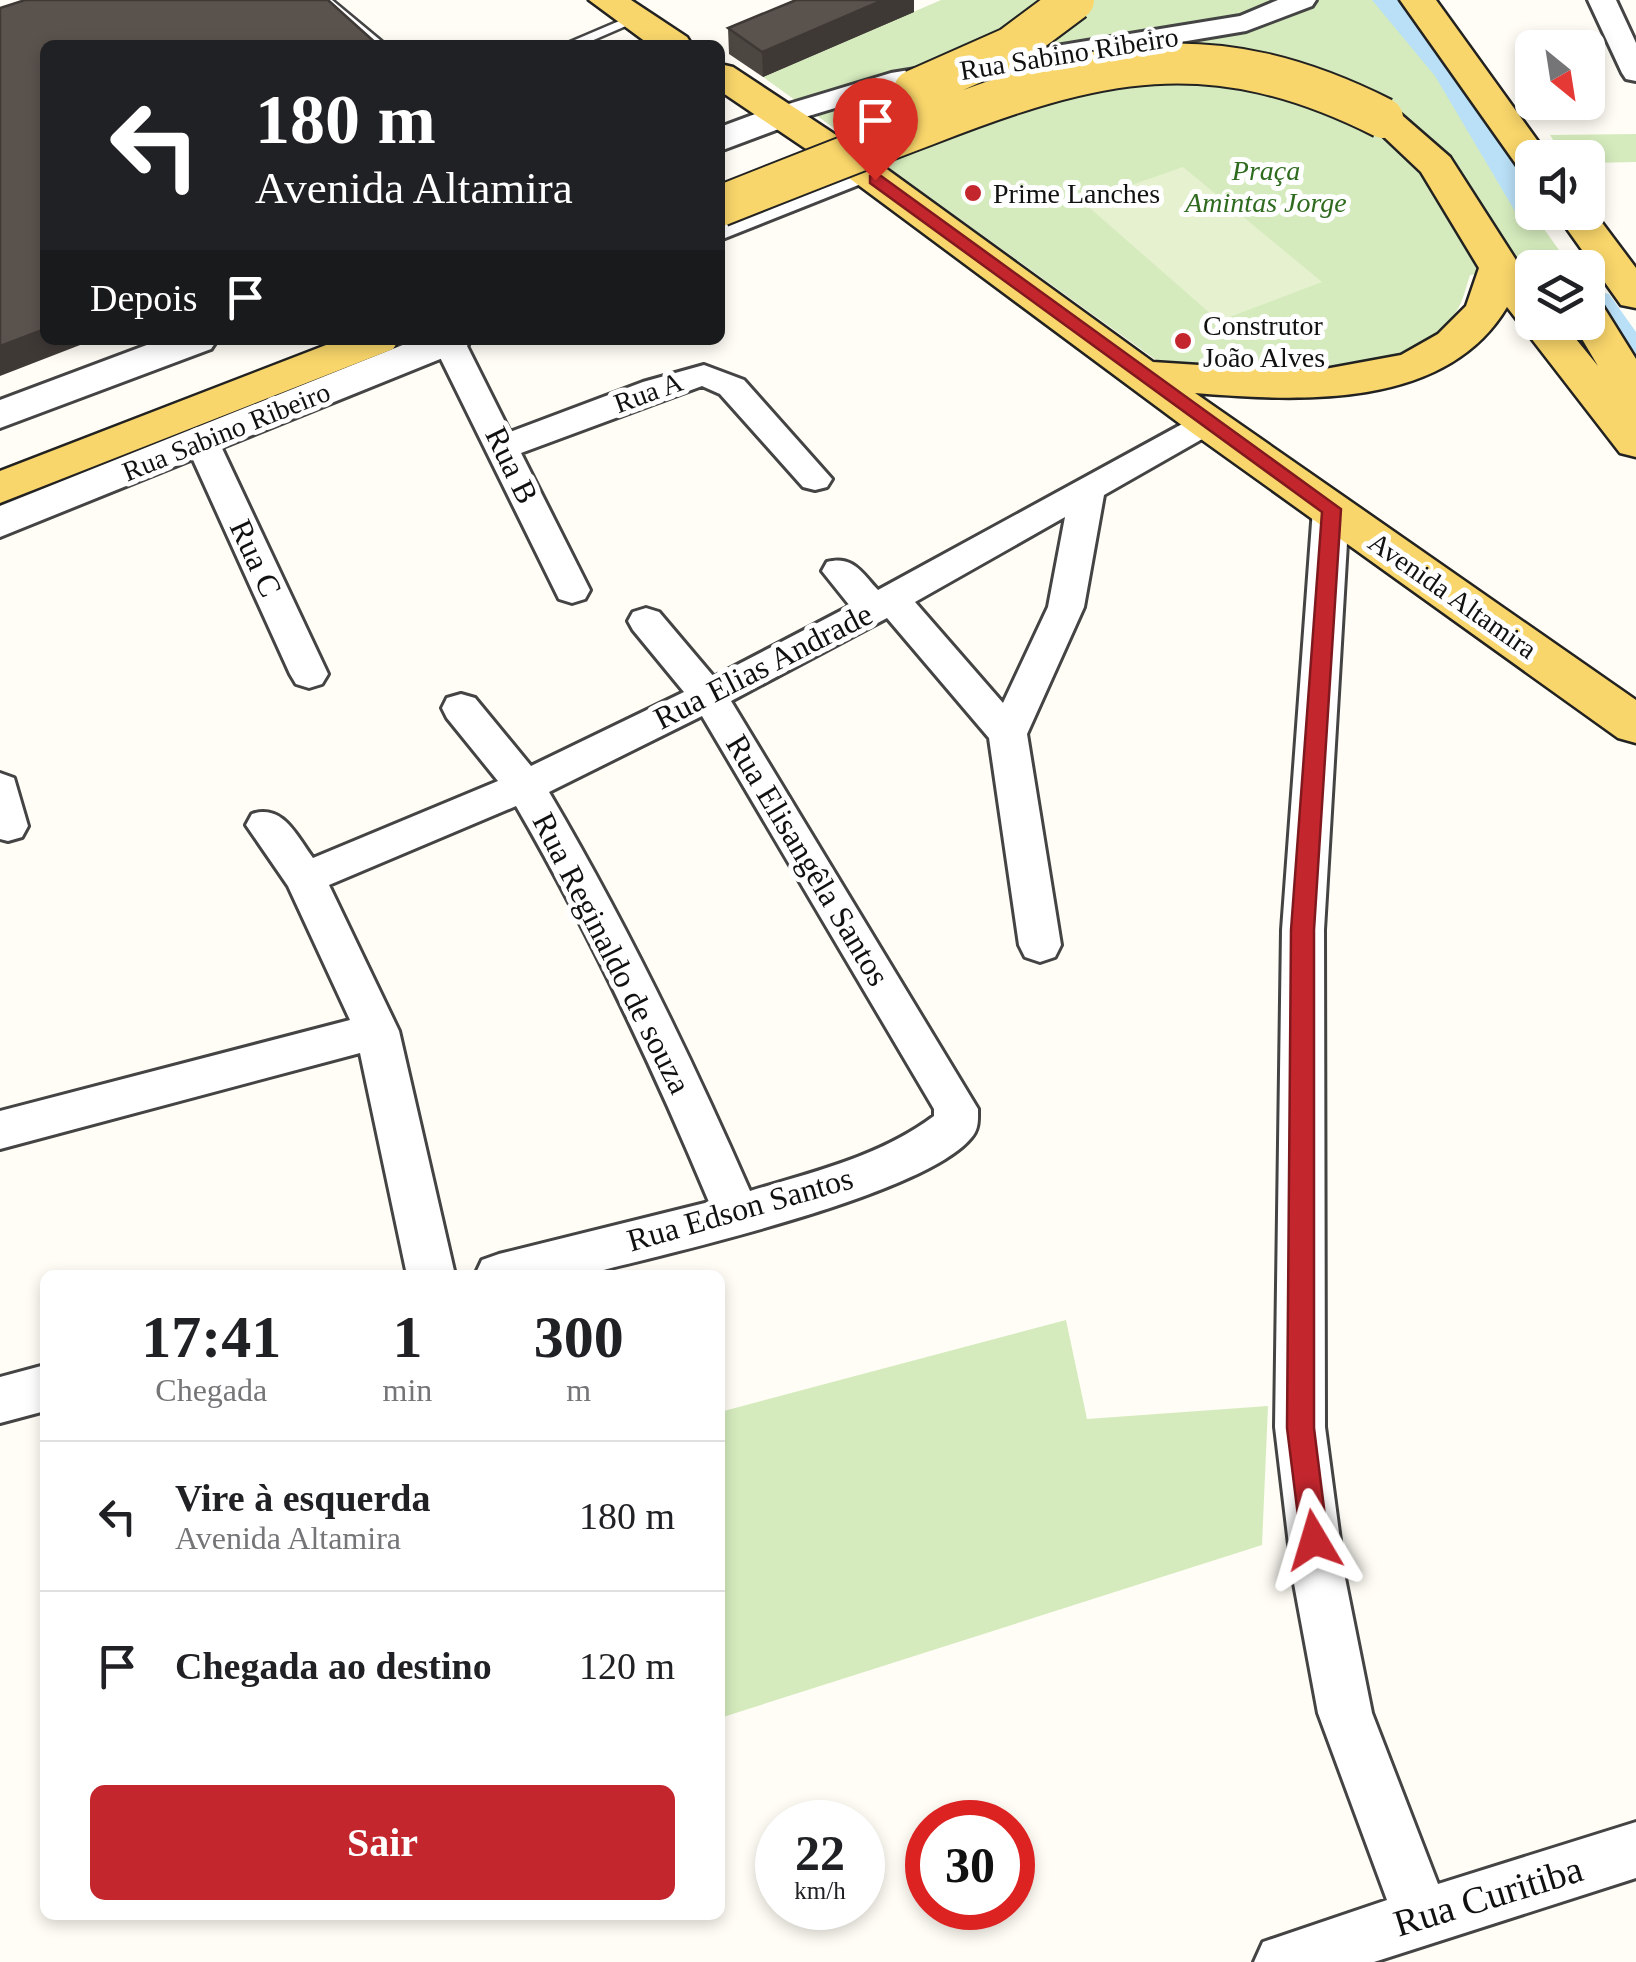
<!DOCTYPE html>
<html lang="pt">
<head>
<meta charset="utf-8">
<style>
	body { margin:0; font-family:"Times New Roman",serif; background:#f6f6f6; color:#202124; height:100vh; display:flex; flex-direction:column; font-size:38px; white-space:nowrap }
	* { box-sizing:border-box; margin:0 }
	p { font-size:32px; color:#757577 }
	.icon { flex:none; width:55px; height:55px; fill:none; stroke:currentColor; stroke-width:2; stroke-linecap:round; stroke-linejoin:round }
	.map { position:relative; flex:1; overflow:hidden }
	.side { position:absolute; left:40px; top:1270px; width:685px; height:650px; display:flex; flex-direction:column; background:#fff; border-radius:15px; box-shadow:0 5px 15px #0003 }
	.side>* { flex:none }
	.hud { position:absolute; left:40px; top:40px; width:685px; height:305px; border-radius:15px; box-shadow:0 5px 15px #0003; background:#202124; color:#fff; overflow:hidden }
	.needle { width:65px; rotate:150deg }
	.controls { position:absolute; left:1515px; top:30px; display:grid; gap:20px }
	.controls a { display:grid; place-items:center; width:90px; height:90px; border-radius:15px; background:#fff; box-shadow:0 5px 15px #0003; font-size:50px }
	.speed { position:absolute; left:755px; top:1800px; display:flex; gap:20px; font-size:50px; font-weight:700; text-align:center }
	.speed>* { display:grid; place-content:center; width:130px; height:130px; border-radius:50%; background:#fff; box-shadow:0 5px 15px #0003; line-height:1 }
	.speed small { font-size:25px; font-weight:400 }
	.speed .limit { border:15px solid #d22; background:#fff; color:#111 }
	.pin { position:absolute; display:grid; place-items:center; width:85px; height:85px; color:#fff; margin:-102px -42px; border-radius:50% 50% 50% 0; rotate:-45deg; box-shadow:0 0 10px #0007 }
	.pin .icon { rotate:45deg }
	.me { position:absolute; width:110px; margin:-55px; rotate:353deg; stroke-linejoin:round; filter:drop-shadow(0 0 8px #0008) }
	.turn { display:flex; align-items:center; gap:35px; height:210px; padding:0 50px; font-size:45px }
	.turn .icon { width:130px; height:130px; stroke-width:2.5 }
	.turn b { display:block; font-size:70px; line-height:85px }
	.then { display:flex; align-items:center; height:95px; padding:0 50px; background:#0003; gap:20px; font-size:38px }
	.eta { display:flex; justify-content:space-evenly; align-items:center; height:170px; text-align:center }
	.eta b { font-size:60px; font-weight:700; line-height:70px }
	.action { display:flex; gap:20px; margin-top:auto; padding:20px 50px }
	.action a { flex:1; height:115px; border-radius:15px; background:#c4262e; color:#fff; font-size:40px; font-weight:700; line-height:115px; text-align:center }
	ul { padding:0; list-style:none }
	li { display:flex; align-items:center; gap:30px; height:150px; padding:0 50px; border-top:2px solid #e0e0e0 }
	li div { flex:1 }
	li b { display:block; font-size:38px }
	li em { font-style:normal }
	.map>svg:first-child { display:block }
	.green { fill:#d5ebbd }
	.pitch { fill:#e6f2cf }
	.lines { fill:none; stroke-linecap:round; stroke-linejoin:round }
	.canal { fill:#b9e0f7; fill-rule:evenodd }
	.service-casing { stroke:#444; stroke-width:5 }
	.minor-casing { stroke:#444; stroke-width:6 }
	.tertiary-casing { stroke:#444; stroke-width:6 }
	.primary-casing { stroke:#222; stroke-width:5 }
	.service { fill:#fff; fill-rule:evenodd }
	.minor { fill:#fff; fill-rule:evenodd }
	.tertiary { fill:#fff; fill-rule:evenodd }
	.primary { fill:#f9d66b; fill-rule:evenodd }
	.primary-bridge-casing { stroke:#222; stroke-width:44; stroke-linecap:butt }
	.primary-bridge { stroke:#f9d66b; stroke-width:40 }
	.wall { fill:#4d4742 }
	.shaded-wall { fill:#3f3936 }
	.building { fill:#5a524d; stroke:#3f3936; stroke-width:2.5 }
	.route { fill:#c4262e; stroke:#7f191e; stroke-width:2.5 }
	.poi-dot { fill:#c4262e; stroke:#fff; stroke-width:4 }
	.labels { text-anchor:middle; stroke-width:10; stroke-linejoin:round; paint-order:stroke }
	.far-street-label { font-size:28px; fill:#111; stroke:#fff }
	.far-park-label { font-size:28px; font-style:italic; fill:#2f6b1f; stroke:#fff }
	.far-poi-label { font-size:28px; fill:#111; stroke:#fff; text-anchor:start }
	.street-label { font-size:32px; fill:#111; stroke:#fff }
	.near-street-label { font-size:38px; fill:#111; stroke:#fff }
</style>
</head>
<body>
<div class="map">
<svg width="1636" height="1962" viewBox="0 0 1636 1962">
	<rect width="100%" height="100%" fill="#fffdf5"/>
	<!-- green -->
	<path class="green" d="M941,0h447l61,72 83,140 39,55 -39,1v20l-14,-19 -48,6c-4,12 -7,27 -14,37 -57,85 -215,56 -300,48l-393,-283z
		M1636,134v28l-48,1v-5l-24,-1 -14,-22z
		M1066,1320l21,99 181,-13 -6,139 -542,173v-306z"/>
	<!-- pitch -->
	<path class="pitch" d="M1183,167l139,115 -103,39 -136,-119z"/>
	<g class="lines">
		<!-- canal -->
		<path class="canal" d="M1372,0h33l56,65 71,117v30h16l-3,6 -13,3 -13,-3 -84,-142z
			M1596,291l13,3 27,38v40l-14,-4 -34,-51v-24z"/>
		<defs>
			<path id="service" d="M318,0h14l54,45h-15z
				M631,16l11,3 -60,26h-19z"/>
			<path id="minor" d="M1278,0h38l-4,6 -66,25 -351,59 -113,34 -10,-3 -4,-6 4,-6 119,-36 349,-57z
				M1588,0h28l20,43v38l-10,-2 -4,-6z
				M464,340l46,92 133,-50 61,-17 40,15 88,99 -5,8 -12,3 -12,-3 -83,-93 -18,-8 -181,67 69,137 -5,9 -13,4 -13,-4 -127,-258z
				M1206,411l12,3 5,8 -5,8 -114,65 -20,112 -57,127 34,211 -6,12 -15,5 -15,-5 -6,-12 -30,-207 -102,-120 -156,83 247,408c0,11 1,20 -7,29 -47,57 -293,113 -372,133l-14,4h-110l7,-15 17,-6 210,-52c-57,-136 -119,-268 -193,-396l-187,79 70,146 56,244h-48l-47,-222 -360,96v-38l350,-91 -62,-134 -42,-61 6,-11c31,-10 44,21 61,44l185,-77 -51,-63 -5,-10 5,-10 14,-4 14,4 56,68 153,-74 -51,-62 -5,-9 5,-9 13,-4 13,4 55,65 136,-71 -28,-35 5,-9c26,-7 35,11 51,28zM1065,517l-17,90 -45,96 -88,-101zM702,716l232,393v7c-53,40 -121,56 -184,75 -60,-137 -125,-270 -201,-399z
				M202,431l12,3 5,8 109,232 -6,10 -13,4 -13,-4 -6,-10 -105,-232 5,-8z
				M1331,497l12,4 6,8 -25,421 1,497 20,151 27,135 66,171 198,-62v56l-262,84h-120l9,-20 124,-42 -69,-187 -25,-135 -18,-151 7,-497 31,-421 6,-8z
				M0,773l14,5 14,48 -6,11 -14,4 -8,-2z
				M45,1365v46l-45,12v-46z"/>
			<path id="tertiary" d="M782,104l13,3 5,8 -5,8 -75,28v-24z
				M863,159l13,3 5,8 -5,8 -156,62v-25z
				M160,340h57l-6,9 -211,79v-28z
				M415,340h56l-6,9 -465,188v-31z"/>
			<path id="primary" d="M589,0h42l56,37 5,8h-42z
				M1400,0h36l114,158h-18v12l-14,-3z
				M720,64l13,3 144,95 276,200 124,8 48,-1 76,-14 37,-21 28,-28 13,-38 -58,-96 -57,-54 6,-8 13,-3 13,3 54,47 82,128v37h30l36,44 -26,-44h16v-20l15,4 33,53v98l-16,-4 -113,-146c-62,104 -209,94 -312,86l441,307v43l-18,-5 -427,-306 -342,-254 -129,-87z
				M1588,204l48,64v40l-15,-3 -66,-93h33z
				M339,340h60l-6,9 -393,154v-32z"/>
		</defs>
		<!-- service casing -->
		<use href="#service" class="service-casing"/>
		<!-- minor casing -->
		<use href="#minor" class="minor-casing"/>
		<!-- tertiary casing -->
		<use href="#tertiary" class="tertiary-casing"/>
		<!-- primary casing -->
		<use href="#primary" class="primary-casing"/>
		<!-- service -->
		<use href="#service" class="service"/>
		<!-- minor -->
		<use href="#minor" class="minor"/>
		<!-- tertiary -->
		<use href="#tertiary" class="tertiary"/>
		<!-- primary -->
		<use href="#primary" class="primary"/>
		<defs>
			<path id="primary-bridge" d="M914,90l97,-43 63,-47
				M720,206c68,-27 136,-54 205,-80 171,-67 285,-95 458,-8"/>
		</defs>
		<!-- primary-bridge casing -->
		<use href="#primary-bridge" class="primary-bridge-casing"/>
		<!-- primary-bridge -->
		<use href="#primary-bridge" class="primary-bridge"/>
	</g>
	<!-- wall -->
	<path class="wall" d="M796,0h118v12l-151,65 -34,-23 -1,-26z"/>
	<!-- shaded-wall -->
	<path class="shaded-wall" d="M883,0h31v12l-151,65 -1,-25z
		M45,329v11h48l-93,36v-30z"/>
	<!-- building -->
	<path class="building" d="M25,0h303l50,45h-333v284l-45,17v-338z
		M796,0h87l-121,52 -34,-24z"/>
	<!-- route -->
	<path class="route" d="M870,176h11l460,333 -27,421v498l14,112 -4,10 -10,4 -9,-4 -4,-10 -14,-112 4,-498 31,-418 -452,-329z"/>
	<!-- markers -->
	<g class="poi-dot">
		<circle cx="973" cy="193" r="10"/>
		<circle cx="1183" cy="341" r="10"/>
	</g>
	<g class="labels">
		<!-- far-street labels -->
		<g class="far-street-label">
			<text transform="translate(1069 53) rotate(-9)" y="10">Rua Sabino Ribeiro</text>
			<text transform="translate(648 392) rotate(-20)" y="10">Rua A</text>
			<text transform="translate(226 431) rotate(-22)" y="10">Rua Sabino Ribeiro</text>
			<text transform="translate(1453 595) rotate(35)" y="10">Avenida Altamira</text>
		</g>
		<!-- far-park labels -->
		<g class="far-park-label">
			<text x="1266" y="180">Praça<tspan x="1266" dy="32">Amintas Jorge</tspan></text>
		</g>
		<!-- far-poi labels -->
		<g class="far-poi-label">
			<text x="993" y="203">Prime Lanches</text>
			<text x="1203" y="335">Construtor<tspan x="1203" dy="32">João Alves</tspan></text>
		</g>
		<!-- street labels -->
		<g class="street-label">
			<text transform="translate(512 465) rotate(64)" y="11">Rua B</text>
			<text transform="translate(256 558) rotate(65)" y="11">Rua C</text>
			<text transform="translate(763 666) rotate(-27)" y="11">Rua Elias Andrade</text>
			<text transform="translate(808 860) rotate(59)" y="11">Rua Elisangêla Santos</text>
			<text transform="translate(612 953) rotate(63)" y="11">Rua Reginaldo de souza</text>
			<text transform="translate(740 1209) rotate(-16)" y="11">Rua Edson Santos</text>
		</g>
		<!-- near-street labels -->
		<g class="near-street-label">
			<text transform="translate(1488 1896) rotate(-17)" y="13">Rua Curitiba</text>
		</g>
	</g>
</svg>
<div class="controls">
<a><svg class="needle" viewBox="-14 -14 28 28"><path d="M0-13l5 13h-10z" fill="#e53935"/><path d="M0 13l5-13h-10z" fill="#757577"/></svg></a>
<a><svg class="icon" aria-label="sound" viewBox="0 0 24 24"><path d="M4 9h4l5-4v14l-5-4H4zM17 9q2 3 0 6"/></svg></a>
<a><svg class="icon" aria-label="layers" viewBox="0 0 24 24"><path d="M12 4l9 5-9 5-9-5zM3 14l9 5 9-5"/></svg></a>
</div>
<div class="speed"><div>22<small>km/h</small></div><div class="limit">30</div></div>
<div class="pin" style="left:875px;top:180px;background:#d93025"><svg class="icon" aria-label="arrive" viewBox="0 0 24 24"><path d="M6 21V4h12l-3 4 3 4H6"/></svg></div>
<svg class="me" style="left:1314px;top:1540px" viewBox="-20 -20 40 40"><path d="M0-17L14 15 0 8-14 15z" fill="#c4262e" stroke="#fff" stroke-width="4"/></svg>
<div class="hud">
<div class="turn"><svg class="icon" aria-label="left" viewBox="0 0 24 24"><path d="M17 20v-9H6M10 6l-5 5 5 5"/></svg><div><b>180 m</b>Avenida Altamira</div></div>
<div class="then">Depois<svg class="icon" aria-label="arrive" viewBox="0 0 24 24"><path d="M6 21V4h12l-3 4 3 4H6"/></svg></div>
</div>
<section class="side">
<div class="eta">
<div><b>17:41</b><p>Chegada</p></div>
<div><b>1</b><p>min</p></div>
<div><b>300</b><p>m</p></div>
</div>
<ul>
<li><svg class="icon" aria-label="left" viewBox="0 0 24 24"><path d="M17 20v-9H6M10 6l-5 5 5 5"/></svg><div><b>Vire à esquerda</b><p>Avenida Altamira</p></div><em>180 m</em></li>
<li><svg class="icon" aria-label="arrive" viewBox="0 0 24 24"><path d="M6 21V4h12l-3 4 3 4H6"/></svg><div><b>Chegada ao destino</b></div><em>120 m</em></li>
</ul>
<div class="action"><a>Sair</a></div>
</section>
</div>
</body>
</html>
